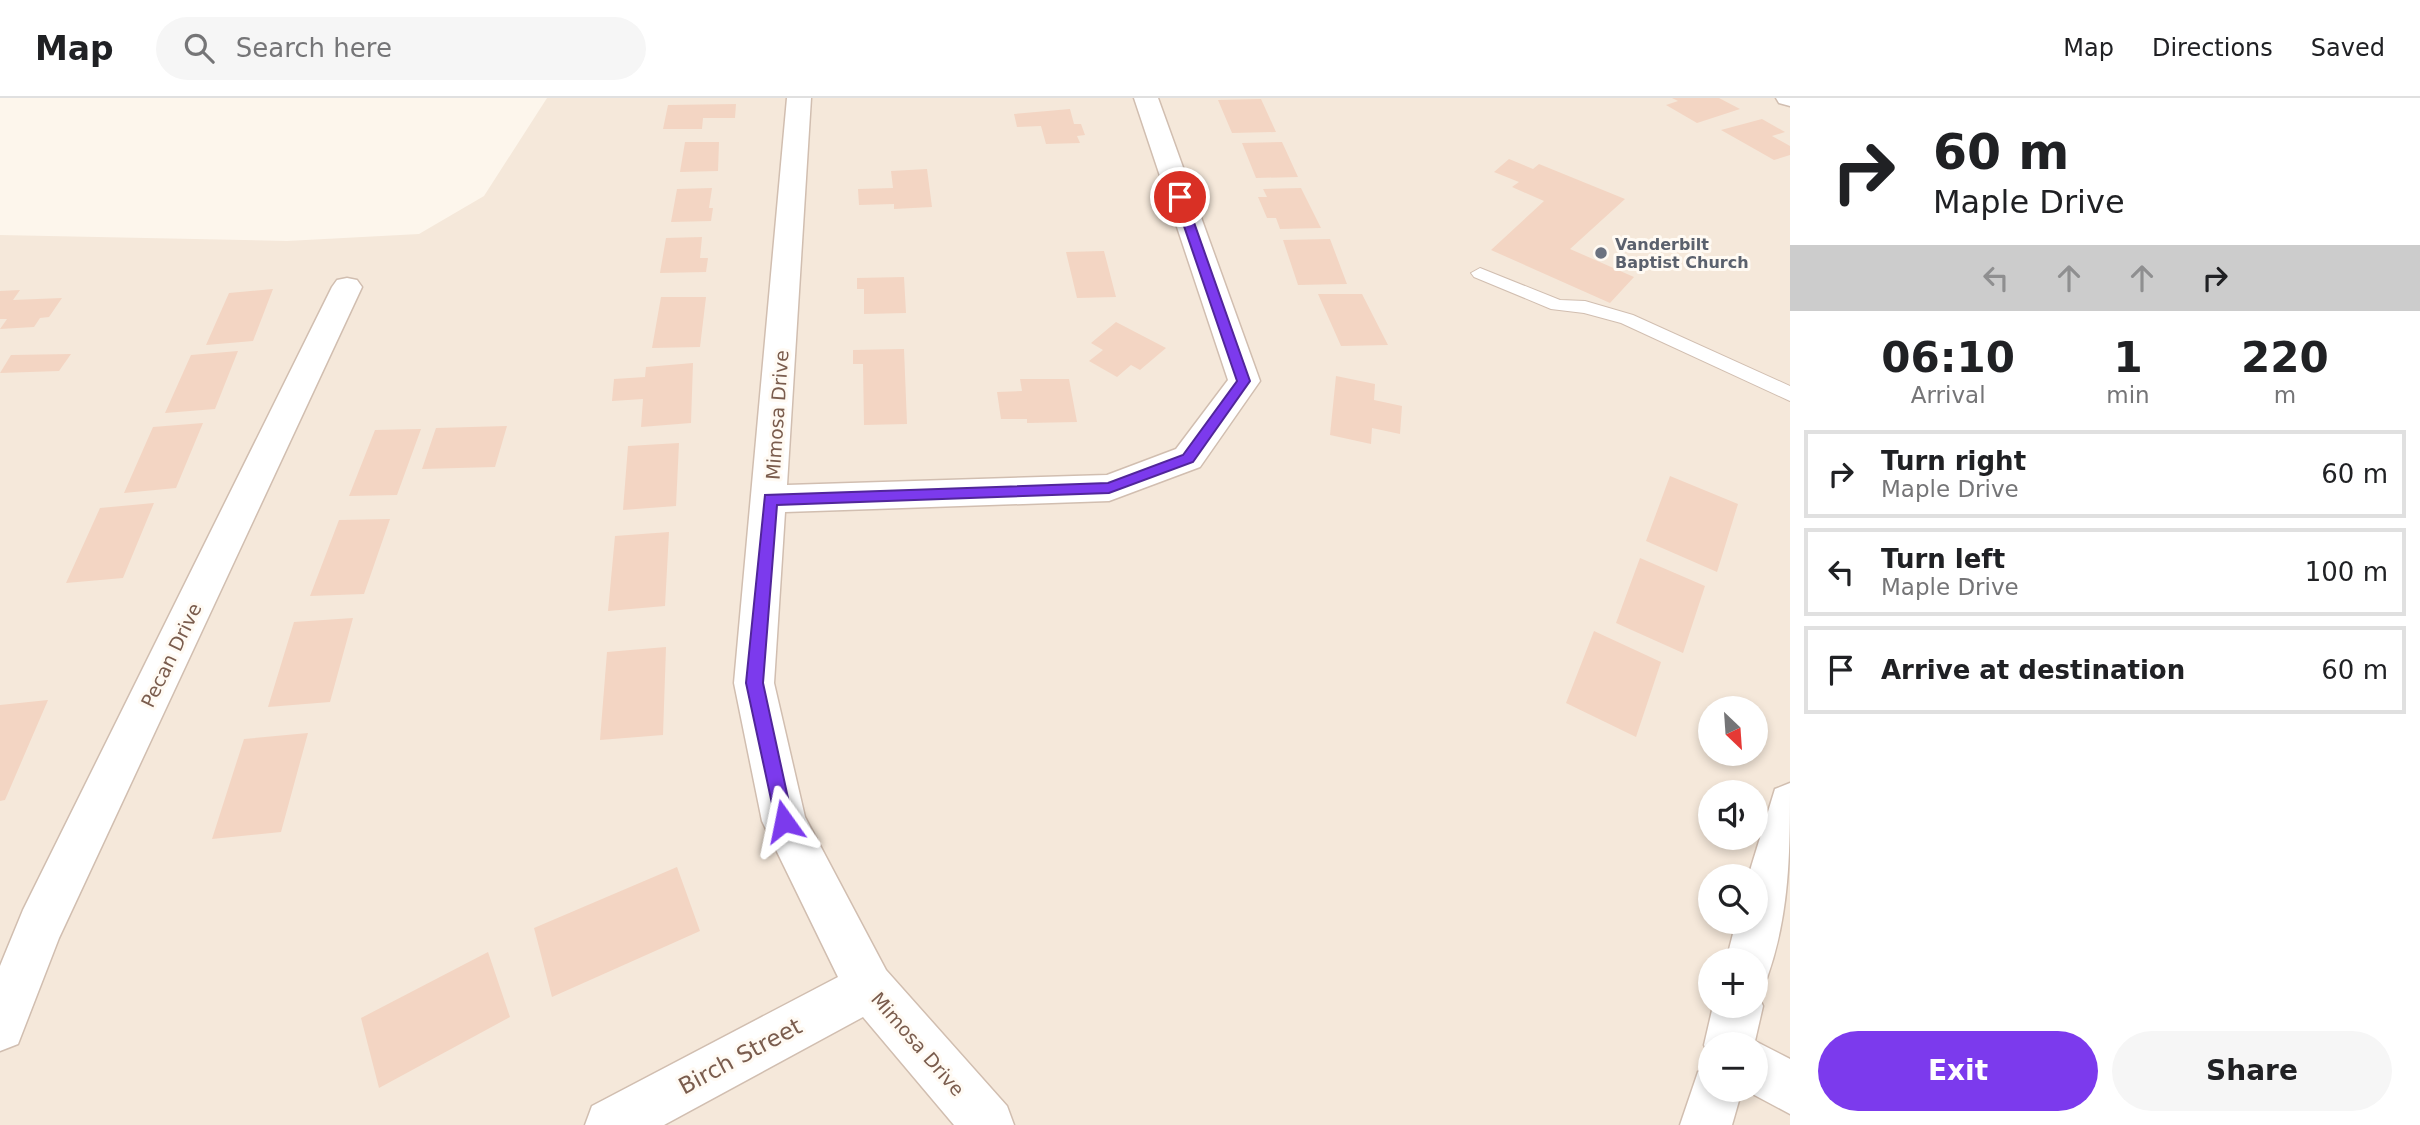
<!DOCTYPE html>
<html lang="en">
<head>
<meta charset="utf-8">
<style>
	body { margin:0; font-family:"DejaVu Sans",sans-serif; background:#f6f6f6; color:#202124; height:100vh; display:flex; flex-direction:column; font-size:26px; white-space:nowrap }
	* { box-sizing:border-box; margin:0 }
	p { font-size:23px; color:#757577 }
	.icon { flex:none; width:38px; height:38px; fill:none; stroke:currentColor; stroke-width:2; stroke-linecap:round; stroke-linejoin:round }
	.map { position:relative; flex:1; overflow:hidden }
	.panel { display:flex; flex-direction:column; background:#fff; width:630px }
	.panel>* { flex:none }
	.guide { background:#fff; color:#202124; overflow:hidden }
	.needle { width:46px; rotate:155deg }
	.controls { position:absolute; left:1698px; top:598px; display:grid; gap:14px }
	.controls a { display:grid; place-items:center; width:70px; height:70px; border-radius:50%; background:#fff; box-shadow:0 4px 10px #0003; font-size:35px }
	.pin { position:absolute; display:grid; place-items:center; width:60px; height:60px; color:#fff; margin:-30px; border:4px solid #fff; border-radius:50%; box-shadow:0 2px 7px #0007 }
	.me { position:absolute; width:77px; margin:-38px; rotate:348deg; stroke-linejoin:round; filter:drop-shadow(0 0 5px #0008) }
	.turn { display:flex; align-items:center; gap:24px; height:147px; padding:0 28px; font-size:32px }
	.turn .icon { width:91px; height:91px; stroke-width:2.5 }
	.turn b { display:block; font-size:49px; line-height:60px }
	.lanes { display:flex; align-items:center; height:66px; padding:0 28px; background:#0003; justify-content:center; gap:35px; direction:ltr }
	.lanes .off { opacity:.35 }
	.eta { display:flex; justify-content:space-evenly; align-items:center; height:119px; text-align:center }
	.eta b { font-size:42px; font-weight:700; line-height:49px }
	.button { display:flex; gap:14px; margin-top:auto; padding:14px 28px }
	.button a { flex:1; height:80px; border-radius:42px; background:#7c3aed; color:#fff; font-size:28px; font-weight:700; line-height:80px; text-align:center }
	.button a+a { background:#f6f6f6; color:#202124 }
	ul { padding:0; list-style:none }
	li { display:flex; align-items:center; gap:21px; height:88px; margin:0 14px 10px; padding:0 14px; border:4px solid #e0e0e0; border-radius:0px }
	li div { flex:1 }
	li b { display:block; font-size:26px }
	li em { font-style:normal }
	header { display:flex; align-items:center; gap:42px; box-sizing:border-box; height:98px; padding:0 35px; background:#fff; border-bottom:2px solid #e0e0e0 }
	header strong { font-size:33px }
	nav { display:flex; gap:38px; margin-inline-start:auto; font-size:24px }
	.search { width:490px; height:63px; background:#f6f6f6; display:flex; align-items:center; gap:18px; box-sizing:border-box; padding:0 24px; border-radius:38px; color:#757577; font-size:26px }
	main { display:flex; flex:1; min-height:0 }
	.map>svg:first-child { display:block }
	.residential { fill:#f5e8da; fill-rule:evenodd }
	.building { fill:#f3d5c3 }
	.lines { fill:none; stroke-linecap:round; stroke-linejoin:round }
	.lane-casing { stroke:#d1beb0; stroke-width:2 }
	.street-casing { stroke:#d1beb0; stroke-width:3 }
	.lane { fill:#fff; fill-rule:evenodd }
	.street { fill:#fff; fill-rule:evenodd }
	.route { fill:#7c3aed; stroke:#51269a; stroke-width:2 }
	.worship-dot { fill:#6b7280; stroke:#fffaf3; stroke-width:2.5 }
	.labels { text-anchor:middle; stroke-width:6; stroke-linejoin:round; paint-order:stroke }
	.far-worship-label { font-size:16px; font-weight:bold; fill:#5b616d; stroke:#fffaf3; text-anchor:start }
	.street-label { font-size:19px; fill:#7a5c4d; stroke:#fffaf3 }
	.near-street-label { font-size:23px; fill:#7a5c4d; stroke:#fffaf3 }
</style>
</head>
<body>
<header>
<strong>Map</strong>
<div class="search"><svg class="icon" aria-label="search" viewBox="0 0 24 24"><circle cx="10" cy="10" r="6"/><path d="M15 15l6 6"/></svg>Search here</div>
<nav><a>Map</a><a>Directions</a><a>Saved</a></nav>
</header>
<main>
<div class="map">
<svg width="1790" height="1027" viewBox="0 0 1790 1027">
	<rect width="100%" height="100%" fill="#fdf6ec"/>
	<!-- residential -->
	<path class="residential" d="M547,0h1243v1027h-1790v-890l287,6 132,-7 65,-38zM1710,611h45v45h-45zM1710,695h45v45h-45zM1710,779h45v45h-45zM1710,863h45v45h-45zM1710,947h45v45h-45z"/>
	<!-- building -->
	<path class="building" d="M1672,0h47l21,11 -43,14 -31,-18 12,-4z
		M1261,1l15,33 -44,1 -14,-33z
		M736,6l-1,14h-32l-1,11h-39l5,-24z
		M1070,11l4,15h7l4,11 -8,1 3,7 -34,1 -5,-18 -24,1 -3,-13z
		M1762,21l23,13 -13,4 18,10v9l-16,5 -53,-30z
		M685,44h34l-1,29 -38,1z
		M1282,44l16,35 -42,1 -14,-35z
		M1509,61l24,10 6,-5 86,35 -55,50 64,28 -24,26 -119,-53 53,-49 -32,-14 7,-5 -25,-10z
		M927,71l5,38 -38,2v-5l-35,1 -1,-16 35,-1 -2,-17z
		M712,90l-3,20h4l-2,13 -40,1 6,-33z
		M1301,90l20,40 -41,1 -4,-11h-9l-9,-21h9l-4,-8z
		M702,139l-2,21h8l-2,14 -46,1 6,-35z
		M1330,141l17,45 -49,1 -15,-45z
		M1104,153l12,46 -39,1 -11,-46z
		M904,179l2,36 -42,1v-25h-7v-11z
		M273,191l-20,52 -47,4 23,-52z
		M20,192l-7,10 49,-2 -13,19 -9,1 -6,9 -34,2 7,-10h-7v-28z
		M1318,196h44l26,51 -47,1z
		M661,199h45l-6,50 -48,1z
		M1116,224l50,26 -26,22 -9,-5 -14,12 -28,-16 14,-11 -12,-7z
		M904,251l3,75 -43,1 -1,-61h-10v-14z
		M238,253l-23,58 -50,4 26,-58z
		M71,256l-12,17 -59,2 11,-18z
		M693,265l-2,60 -50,4 2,-28 -31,2 2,-22 31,-2 1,-10z
		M1336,278l39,8 -1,16 28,6 -2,28 -28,-6 -1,16 -41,-9z
		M1020,281h49l8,43 -50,1v-4h-26l-4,-27 25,-1z
		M203,325l-27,65 -52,5 29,-66z
		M507,328l-12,41 -73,2 14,-41z
		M421,331l-24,66 -48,1 26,-66z
		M679,345l-3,63 -53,4 5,-64z
		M1670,378l68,28 -21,68 -71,-31z
		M154,405l-31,75 -57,5 34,-75z
		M390,421l-26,75 -54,2 29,-76z
		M669,434l-4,74 -57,5 7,-75z
		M1640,460l65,28 -22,67 -67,-30z
		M353,520l-23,84 -62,5 26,-85z
		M1594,533l67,31 -25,75 -70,-34z
		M666,549l-3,88 -63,5 7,-88z
		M48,602l-43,100 -5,1v-96z
		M308,635l-27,99 -69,7 32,-100z
		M677,769l23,64 -148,66 -18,-69z
		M488,854l22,65 -131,71 -18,-70z"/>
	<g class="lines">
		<defs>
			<path id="lane" d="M1480,170l80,32 25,1 48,14 157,71v15l-169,-78 -37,-10 -33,-4 -77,-32 -3,-4z"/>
			<path id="street" d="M787,0h24l-24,387 320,-10 69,-26 52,-69 -94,-282h24l102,283 -60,86 -91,34 -324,11 -11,171 31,134 81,153 121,136 7,19h-60l-91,-108 -199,108h-79l7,-19 246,-129 -76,-156 -28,-138z
				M1776,0h14v8l-11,-3z
				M347,180l10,2 5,7 -303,651 -41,106 -18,7v-85l23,-56 309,-623 5,-7z
				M1790,685c0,68 0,130 -23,195l-12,5v-22h-29l10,-39h19v-45h-7l27,-88z
				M1755,890l8,18 -8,35 35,18v55l-45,-24h10v-45h-45v14l-6,-14 9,-39h42z
				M1710,969v23h32l-10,35h-52l18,-53z"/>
		</defs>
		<!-- lane casing -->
		<use href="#lane" class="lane-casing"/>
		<!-- street casing -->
		<use href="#street" class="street-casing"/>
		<!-- lane -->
		<use href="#lane" class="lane"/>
		<!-- street -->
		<use href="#street" class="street"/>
	</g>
	<!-- route -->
	<path class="route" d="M1180,96l5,3 65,184 -57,81 -84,31 -332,12 -14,178 30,138 -3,6 -6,3 -7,-3 -31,-144 19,-188 343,-12 75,-28 54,-74 -63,-184z"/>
	<!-- markers -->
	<circle class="worship-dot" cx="1601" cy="155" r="7"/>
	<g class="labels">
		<!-- far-worship labels -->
		<g class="far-worship-label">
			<text x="1615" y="152">Vanderbilt<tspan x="1615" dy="18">Baptist Church</tspan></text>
		</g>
		<!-- street labels -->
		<g class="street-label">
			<text transform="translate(777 317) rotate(-86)" y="7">Mimosa Drive</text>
			<text transform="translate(171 557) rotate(-64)" y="7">Pecan Drive</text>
			<text transform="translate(918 946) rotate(49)" y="7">Mimosa Drive</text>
		</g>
		<!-- near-street labels -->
		<g class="near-street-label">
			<text transform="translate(740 958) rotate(-28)" y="8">Birch Street</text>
		</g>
	</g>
</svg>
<div class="controls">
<a><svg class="needle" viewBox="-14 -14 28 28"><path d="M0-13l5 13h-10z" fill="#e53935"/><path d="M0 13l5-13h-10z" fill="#757577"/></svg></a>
<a><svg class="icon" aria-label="sound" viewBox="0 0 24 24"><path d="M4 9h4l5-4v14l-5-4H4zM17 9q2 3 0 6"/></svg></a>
<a><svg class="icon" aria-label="search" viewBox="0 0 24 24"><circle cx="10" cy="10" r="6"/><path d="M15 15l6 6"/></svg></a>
<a>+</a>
<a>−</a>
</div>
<div class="pin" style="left:1180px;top:99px;background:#d93025"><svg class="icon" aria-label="arrive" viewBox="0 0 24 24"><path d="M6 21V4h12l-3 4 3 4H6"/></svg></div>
<svg class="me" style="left:784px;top:723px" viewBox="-20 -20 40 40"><path d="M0-17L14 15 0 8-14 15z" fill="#7c3aed" stroke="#fff" stroke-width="4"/></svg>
</div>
<section class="panel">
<div class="guide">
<div class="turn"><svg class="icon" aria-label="right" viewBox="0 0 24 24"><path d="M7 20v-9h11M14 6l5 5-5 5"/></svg><div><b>60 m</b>Maple Drive</div></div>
<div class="lanes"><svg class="icon off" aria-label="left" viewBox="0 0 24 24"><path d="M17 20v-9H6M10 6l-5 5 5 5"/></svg><svg class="icon off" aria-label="ahead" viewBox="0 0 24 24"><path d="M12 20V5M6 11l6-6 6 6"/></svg><svg class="icon off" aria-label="ahead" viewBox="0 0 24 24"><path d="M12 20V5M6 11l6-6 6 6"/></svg><svg class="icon" aria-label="right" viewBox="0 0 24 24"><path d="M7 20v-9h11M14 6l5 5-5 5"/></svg></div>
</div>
<div class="eta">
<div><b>06:10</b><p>Arrival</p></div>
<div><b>1</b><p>min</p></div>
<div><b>220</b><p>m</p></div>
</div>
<ul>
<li><svg class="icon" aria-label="right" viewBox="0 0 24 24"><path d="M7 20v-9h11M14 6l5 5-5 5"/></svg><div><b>Turn right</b><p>Maple Drive</p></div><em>60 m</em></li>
<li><svg class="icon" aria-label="left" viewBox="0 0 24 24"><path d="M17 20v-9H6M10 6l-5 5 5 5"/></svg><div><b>Turn left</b><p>Maple Drive</p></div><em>100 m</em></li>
<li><svg class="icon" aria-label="arrive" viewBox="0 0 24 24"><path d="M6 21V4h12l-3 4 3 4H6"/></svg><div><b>Arrive at destination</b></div><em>60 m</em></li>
</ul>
<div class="button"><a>Exit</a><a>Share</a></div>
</section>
</main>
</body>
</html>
